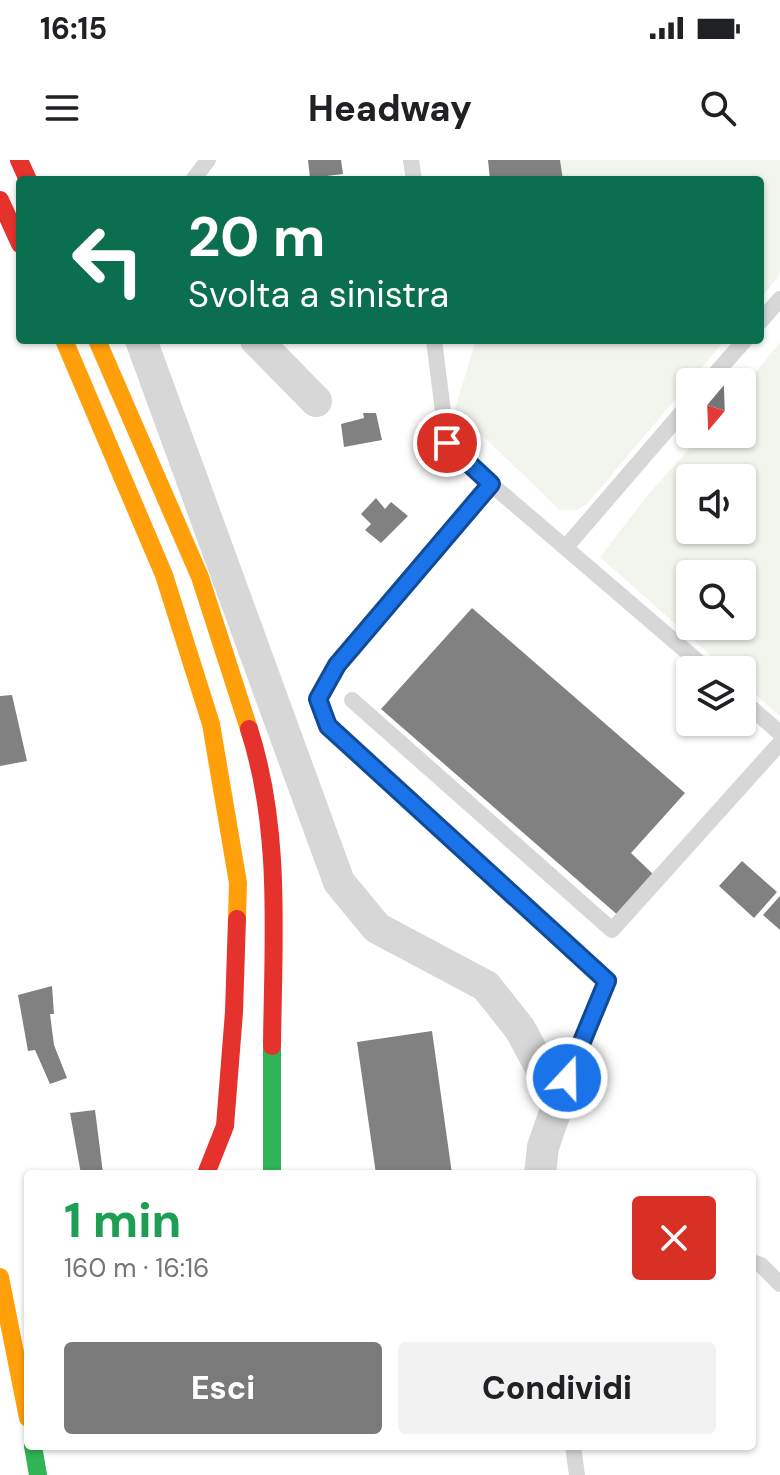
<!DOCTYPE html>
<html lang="it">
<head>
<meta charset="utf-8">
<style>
	body { margin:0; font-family:"DM Sans",sans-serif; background:#f2f2f2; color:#202124; height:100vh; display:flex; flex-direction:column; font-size:30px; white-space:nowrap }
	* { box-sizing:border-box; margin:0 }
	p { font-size:26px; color:#757577 }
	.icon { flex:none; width:44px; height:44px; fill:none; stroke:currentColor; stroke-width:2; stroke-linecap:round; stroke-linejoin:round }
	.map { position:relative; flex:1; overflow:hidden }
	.sheet { position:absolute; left:24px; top:1010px; width:732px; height:280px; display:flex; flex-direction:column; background:#fff; border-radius:8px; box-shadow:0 2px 6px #0004 }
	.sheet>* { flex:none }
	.top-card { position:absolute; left:16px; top:16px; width:748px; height:168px; border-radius:8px; box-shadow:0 2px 6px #0004; background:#0b6e4f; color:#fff; overflow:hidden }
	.needle { width:52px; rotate:199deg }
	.tools { position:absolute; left:676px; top:208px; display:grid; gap:16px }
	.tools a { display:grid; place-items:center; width:80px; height:80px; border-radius:8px; background:#fff; box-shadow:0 2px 6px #0004; font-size:40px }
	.pin { position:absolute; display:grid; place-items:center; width:68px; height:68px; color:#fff; margin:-34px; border:4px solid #fff; border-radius:50%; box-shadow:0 2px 8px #0007 }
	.me { position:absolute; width:88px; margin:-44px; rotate:21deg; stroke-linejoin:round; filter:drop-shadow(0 0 6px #0008) }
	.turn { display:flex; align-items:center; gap:28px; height:168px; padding:0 40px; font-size:36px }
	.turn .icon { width:104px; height:104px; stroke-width:2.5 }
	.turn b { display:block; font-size:56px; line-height:68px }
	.round { display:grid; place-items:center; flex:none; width:84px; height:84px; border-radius:8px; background:#f2f2f2 }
	.summary { display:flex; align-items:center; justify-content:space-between; height:136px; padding:0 40px }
	h1 { font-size:48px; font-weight:800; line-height:60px; color:#1e9e55 }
	.cta { display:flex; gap:16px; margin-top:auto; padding:16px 40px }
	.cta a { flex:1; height:92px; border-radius:8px; background:#7a7a7a; color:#fff; font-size:32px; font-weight:800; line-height:92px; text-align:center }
	.cta a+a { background:#f2f2f2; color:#202124 }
	.status { display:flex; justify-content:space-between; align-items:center; height:56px; padding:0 40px; background:#fff; direction:ltr }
	.status svg { height:22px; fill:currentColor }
	header { display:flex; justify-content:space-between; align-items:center; height:104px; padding:0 40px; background:#fff; font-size:36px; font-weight:800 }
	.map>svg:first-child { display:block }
	.green { fill:#f1f5ed; fill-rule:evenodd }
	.building { fill:#818181 }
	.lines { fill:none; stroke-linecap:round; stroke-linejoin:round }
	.lane { stroke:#d7d7d7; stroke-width:16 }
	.street { stroke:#d7d7d7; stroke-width:32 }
	.fast { stroke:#30b455; stroke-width:18 }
	.slow { stroke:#ff9f0a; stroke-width:18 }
	.jam { stroke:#e5322d; stroke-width:18 }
	.route-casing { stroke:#114b97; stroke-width:20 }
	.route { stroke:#1a73e8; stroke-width:14 }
</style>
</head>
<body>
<div class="status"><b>16:15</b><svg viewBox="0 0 49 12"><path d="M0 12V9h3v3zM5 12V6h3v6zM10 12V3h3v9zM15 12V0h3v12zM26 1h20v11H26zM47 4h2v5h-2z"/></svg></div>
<header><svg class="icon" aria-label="menu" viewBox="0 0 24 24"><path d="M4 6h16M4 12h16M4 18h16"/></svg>Headway<svg class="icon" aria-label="search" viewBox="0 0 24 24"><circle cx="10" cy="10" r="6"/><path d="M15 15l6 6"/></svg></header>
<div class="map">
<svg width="780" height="1315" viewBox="0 0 780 1315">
	<rect width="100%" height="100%" fill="#fff"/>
	<!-- green -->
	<path class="green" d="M560,0h220v111l-1,5 -19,23v-119h-197z
		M476,180h249l-138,164 -11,6h-16l-105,-101z
		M780,183v373l-38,-33v-13h-15l-127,-113 47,-61 55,-62h40v-46zM690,318h52v52h-52zM690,414h52v52h-52z"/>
	<!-- building -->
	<path class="building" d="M308,0h33l2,14 -33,4z
		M488,0h72l3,20h-73z
		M363,253h13l6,27 -38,7 -3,-23 23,-6z
		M376,338l9,11 6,-7 17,14 -27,27 -16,-13 6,-6 -10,-10z
		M472,448l213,185 -54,60 23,22 -34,42 -239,-208z
		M12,535l15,66 -27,5v-70z
		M742,701l35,31 -23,26 -35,-32z
		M780,736v34l-17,-15z
		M52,826l2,28h-4l4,31 13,33 -17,6 -15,-34 -7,1 -10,-56z
		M432,871l20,143h-76l-19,-132z
		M95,950l8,63 -22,1 -11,-61z"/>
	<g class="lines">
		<!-- lane -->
		<path class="lane" d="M411,0l3,20
			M193,20l15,-20
			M760,162l20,-23
			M434,180l13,103 44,41 -154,181 -19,34 10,27 279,255 -48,119
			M708,222l37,-42
			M491,324l217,186
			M566,387l124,-144
			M352,540l260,230 168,-187
			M742,540l38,33
			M752,1102l9,3 19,19
			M573,1286l4,29"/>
		<!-- street -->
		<path class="street" d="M141,180l198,542 38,46 109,58 34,43 39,72 -16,46 -3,27
			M256,180l60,61"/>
		<!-- fast -->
		<path class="fast" d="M272,1014v-128
			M33,1286l5,29"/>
		<!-- slow -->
		<path class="slow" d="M64,180l100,235 47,149 27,159 -1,36
			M97,180l103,237 49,152
			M0,1117l28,141"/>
		<!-- jam -->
		<path class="jam" d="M19,0l9,20
			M0,40l20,44
			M249,569c33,102 24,211 23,317
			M206,1014l19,-48 9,-114 3,-93"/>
	</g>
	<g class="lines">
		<defs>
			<path id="route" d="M447,283l44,41 -154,181 -19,34 10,27 279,255 -40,97"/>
		</defs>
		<!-- route casing -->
		<use href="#route" class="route-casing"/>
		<!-- route -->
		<use href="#route" class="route"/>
	</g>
</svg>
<div class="tools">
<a><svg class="needle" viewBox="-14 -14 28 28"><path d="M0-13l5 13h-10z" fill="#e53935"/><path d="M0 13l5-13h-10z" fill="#757577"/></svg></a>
<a><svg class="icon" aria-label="sound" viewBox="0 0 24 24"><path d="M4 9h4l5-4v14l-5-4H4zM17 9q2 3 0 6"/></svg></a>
<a><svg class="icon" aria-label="search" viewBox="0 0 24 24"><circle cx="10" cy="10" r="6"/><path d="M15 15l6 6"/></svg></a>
<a><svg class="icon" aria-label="layers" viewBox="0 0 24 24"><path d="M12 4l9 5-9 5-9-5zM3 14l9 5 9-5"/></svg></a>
</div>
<div class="pin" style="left:447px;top:283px;background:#d93025"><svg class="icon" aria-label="arrive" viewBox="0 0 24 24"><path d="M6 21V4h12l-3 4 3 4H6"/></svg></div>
<svg class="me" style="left:567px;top:918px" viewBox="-20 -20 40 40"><circle r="17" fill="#1a73e8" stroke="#fff" stroke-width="3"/><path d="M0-11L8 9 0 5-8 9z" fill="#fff"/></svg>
<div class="top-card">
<div class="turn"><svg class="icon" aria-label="left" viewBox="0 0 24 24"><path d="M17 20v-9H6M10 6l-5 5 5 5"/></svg><div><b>20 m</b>Svolta a sinistra</div></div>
</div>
<section class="sheet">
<div class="summary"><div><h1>1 min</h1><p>160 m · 16:16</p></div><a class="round" style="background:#d93025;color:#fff"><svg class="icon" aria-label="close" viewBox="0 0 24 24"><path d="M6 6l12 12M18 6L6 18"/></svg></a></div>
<div class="cta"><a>Esci</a><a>Condividi</a></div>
</section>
</div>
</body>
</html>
